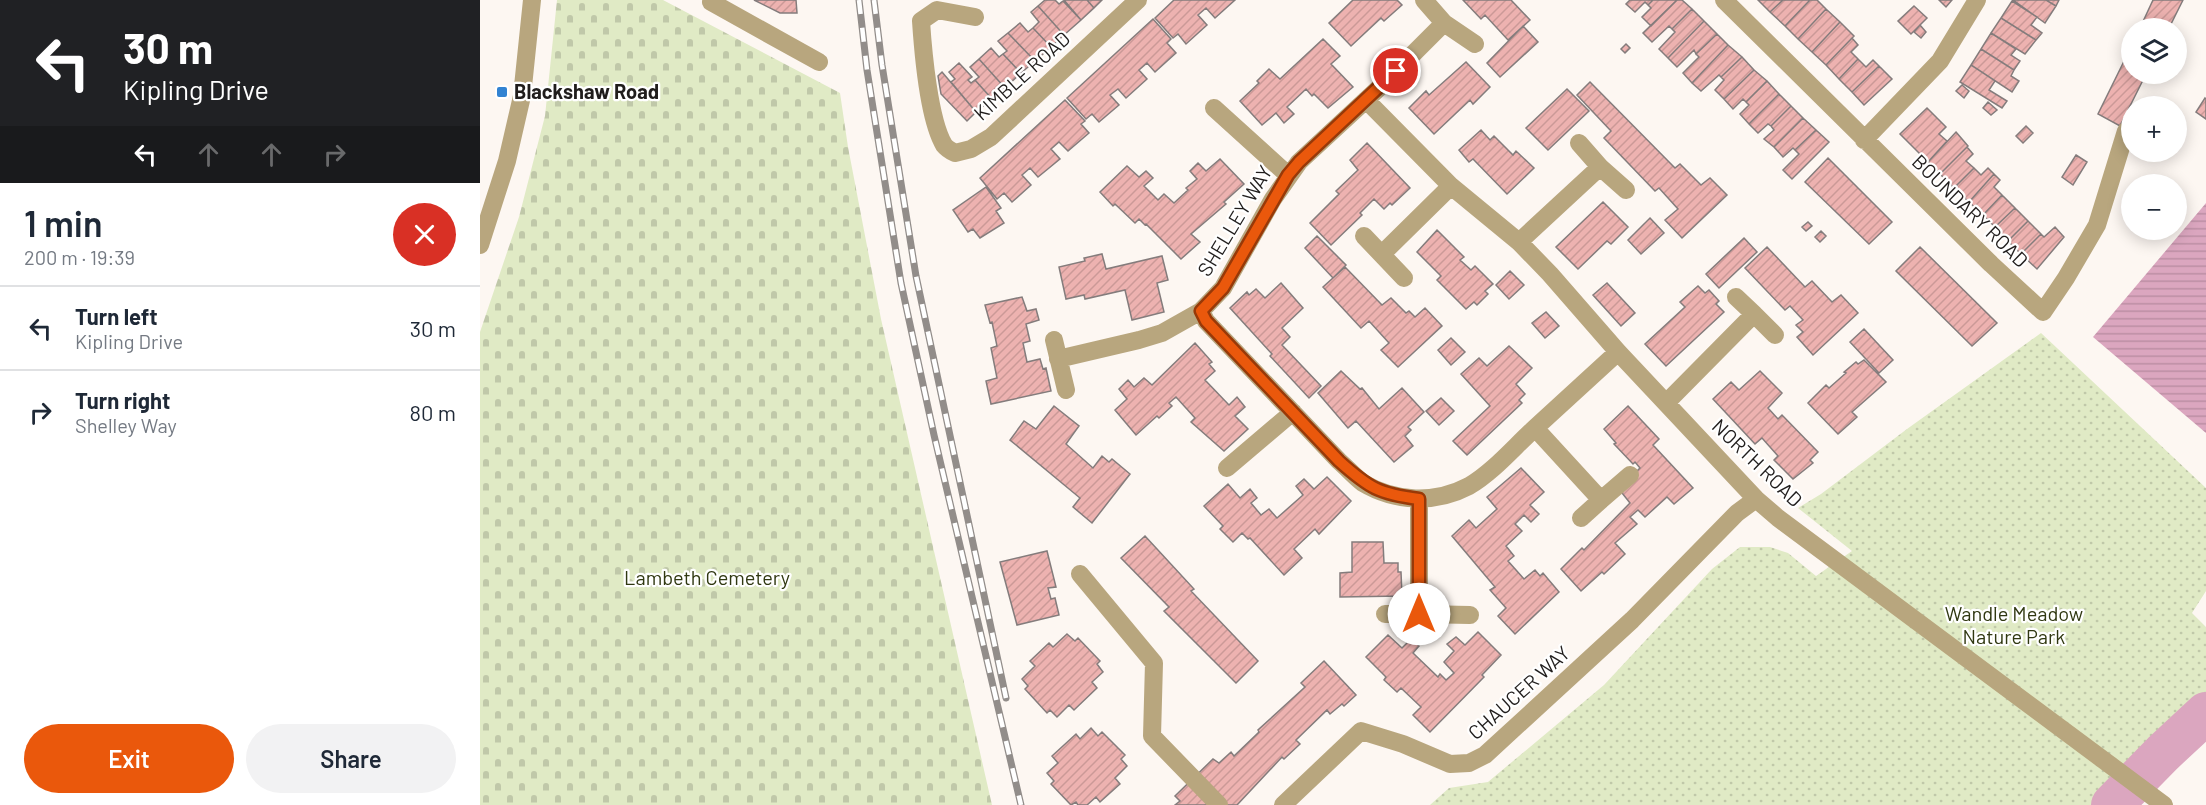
<!DOCTYPE html>
<html lang="en">
<head>
<meta charset="utf-8">
<style>
	body { margin:0; font-family:Barlow,sans-serif; background:#f2f2f3; color:#1f2937; height:100vh; display:flex; flex-direction:column; font-size:22px; white-space:nowrap }
	* { box-sizing:border-box; margin:0 }
	p { font-size:20px; color:#747a83 }
	.icon { flex:none; width:33px; height:33px; fill:none; stroke:currentColor; stroke-width:2; stroke-linecap:round; stroke-linejoin:round }
	.map { position:relative; flex:1; overflow:hidden }
	.sheet { display:flex; flex-direction:column; background:#fff; width:480px }
	.sheet>* { flex:none }
	.guide { background:#202124; color:#fff; overflow:hidden }
	.fabs { position:absolute; left:1641px; top:18px; display:grid; gap:12px }
	.fabs a { display:grid; place-items:center; width:66px; height:66px; border-radius:50%; background:#fff; box-shadow:0 3px 15px #0003; font-size:30px }
	.pin { position:absolute; display:grid; place-items:center; width:51px; height:51px; color:#fff; margin:-26px; border:3px solid #fff; border-radius:50%; box-shadow:0 2px 6px #0007 }
	.me { position:absolute; width:66px; margin:-33px; rotate:0deg; stroke-linejoin:round; filter:drop-shadow(0 0 4px #0008) }
	.turn { display:flex; align-items:center; gap:21px; height:126px; padding:0 24px; font-size:27px }
	.turn .icon { width:78px; height:78px; stroke-width:2.5 }
	.turn b { display:block; font-size:42px; line-height:51px }
	.lanes { display:flex; align-items:center; height:57px; padding:0 24px; background:#0003; justify-content:center; gap:30px; direction:ltr }
	.lanes .off { opacity:.35 }
	.round { display:grid; place-items:center; flex:none; width:63px; height:63px; border-radius:32px; background:#f2f2f3 }
	.overview { display:flex; align-items:center; justify-content:space-between; height:102px; padding:0 24px }
	h1 { font-size:36px; font-weight:600; line-height:45px }
	.cta { display:flex; gap:12px; margin-top:auto; padding:12px 24px }
	.cta a { flex:1; height:69px; border-radius:36px; background:#ea580c; color:#fff; font-size:24px; font-weight:600; line-height:69px; text-align:center }
	.cta a+a { background:#f2f2f3; color:#1f2937 }
	ul { padding:0; list-style:none }
	li { display:flex; align-items:center; gap:18px; height:84px; padding:0 24px; border-top:2px solid #e0e1e3 }
	li div { flex:1 }
	li b { display:block; font-size:22px }
	li em { font-style:normal }
	main { display:flex; flex:1; min-height:0 }
	.map>svg:first-child { display:block }
	.cemetery { fill:url(#cemetery-stones) }
	.park { fill:url(#park-dots) }
	.water { fill:url(#water-rules) }
	.lines { fill:none; stroke-linecap:round; stroke-linejoin:round }
	.river { stroke:#dba6bf; stroke-width:42 }
	.building { fill:url(#building-hatch); stroke:#847c7c; stroke-width:1.5 }
	.minor { stroke:#b8a67e; stroke-width:18 }
	.rail-casing { stroke:#928d8a; stroke-width:7 }
	.rail { stroke:#fff; stroke-width:4.5; stroke-dasharray:14; stroke-linecap:butt }
	.route-casing { stroke:#983908; stroke-width:15 }
	.route { stroke:#ea580c; stroke-width:10 }
	.poi-dot { fill:#3283d2; stroke:#fff; stroke-width:2 }
	.labels { text-anchor:middle; stroke-width:4.5; stroke-linejoin:round; paint-order:stroke }
	.street-label { font-size:20px; fill:#201d1c; stroke:#fff }
	.poi-label { font-size:20px; font-weight:bold; fill:#201d1c; stroke:#fff; text-anchor:start }
	.park-label { font-size:20px; fill:#303811; stroke:#fff }
</style>
</head>
<body>
<main>
<section class="sheet">
<div class="guide">
<div class="turn"><svg class="icon" aria-label="left" viewBox="0 0 24 24"><path d="M17 20v-9H6M10 6l-5 5 5 5"/></svg><div><b>30 m</b>Kipling Drive</div></div>
<div class="lanes"><svg class="icon" aria-label="left" viewBox="0 0 24 24"><path d="M17 20v-9H6M10 6l-5 5 5 5"/></svg><svg class="icon off" aria-label="ahead" viewBox="0 0 24 24"><path d="M12 20V5M6 11l6-6 6 6"/></svg><svg class="icon off" aria-label="ahead" viewBox="0 0 24 24"><path d="M12 20V5M6 11l6-6 6 6"/></svg><svg class="icon off" aria-label="right" viewBox="0 0 24 24"><path d="M7 20v-9h11M14 6l5 5-5 5"/></svg></div>
</div>
<div class="overview"><div><h1>1 min</h1><p>200 m · 19:39</p></div><a class="round" style="background:#d93025;color:#fff"><svg class="icon" aria-label="close" viewBox="0 0 24 24"><path d="M6 6l12 12M18 6L6 18"/></svg></a></div>
<ul>
<li><svg class="icon" aria-label="left" viewBox="0 0 24 24"><path d="M17 20v-9H6M10 6l-5 5 5 5"/></svg><div><b>Turn left</b><p>Kipling Drive</p></div><em>30 m</em></li>
<li><svg class="icon" aria-label="right" viewBox="0 0 24 24"><path d="M7 20v-9h11M14 6l5 5-5 5"/></svg><div><b>Turn right</b><p>Shelley Way</p></div><em>80 m</em></li>
</ul>
<div class="cta"><a>Exit</a><a>Share</a></div>
</section>
<div class="map">
<svg width="1726" height="805" viewBox="0 0 1726 805">
	<defs>
		<pattern id="cemetery-stones" width="16" height="16" patternUnits="userSpaceOnUse" patternTransform="scale(1.5)"><rect width="16" height="16" fill="#e0eac5"/><path d="M2 7V4a2 2 0 0 1 4 0v3zM10 15v-3a2 2 0 0 1 4 0v3z" fill="#c0c8a9"/></pattern>
		<pattern id="park-dots" width="8" height="8" patternUnits="userSpaceOnUse" patternTransform="scale(1.5)"><rect width="8" height="8" fill="#e0eac5"/><path d="M2 2h.1M6 6h.1" fill="none" stroke="#c0c8a9" stroke-width="1.8" stroke-linecap="round"/></pattern>
		<pattern id="water-rules" width="6" height="5" patternUnits="userSpaceOnUse" patternTransform="scale(1.5)"><rect width="6" height="5" fill="#dba6bf"/><path d="M0 2.5h6" fill="none" stroke="#bc8ea4"/></pattern>
		<pattern id="building-hatch" width="6" height="6" patternUnits="userSpaceOnUse" patternTransform="scale(1.5)"><rect width="6" height="6" fill="#edb2b0"/><path d="M-1 1l2-2M0 6l6-6M5 7l2-2" fill="none" stroke="#cb9997"/></pattern>
	</defs>
	<rect width="100%" height="100%" fill="#fdf7f2"/>
	<!-- cemetery -->
	<path class="cemetery" d="M77,0h106l177,93 8,54 33,172 111,486h-512v-473l39,-115 26,-101z"/>
	<!-- park -->
	<path class="park" d="M1561,333l165,155v103l-14,22 14,14v86l-44,40 -50,52h-682l19,-17 39,-6 116,-97 108,-116 28,-22h30l18,6 28,23 36,-25 -54,-43 23,-14 86,-65z"/>
	<!-- water -->
	<path class="water" d="M1726,203v230l-113,-96z"/>
	<g class="lines">
		<!-- river -->
		<path class="river" d="M1632,805l51,-52 43,-40"/>
	</g>
	<!-- building -->
	<path class="building" d="M274,0h42l1,13h-17z
		M565,0h10l4,4 4,-3 18,19 -17,15 -26,-29z
		M584,0h23l7,8 -13,12z
		M607,0h15l-8,8z
		M694,0h61l-20,18 -9,-10 -8,7 9,10 -21,19 -8,-10 -5,4 -18,-20z
		M873,0h44l5,5 -18,16 -3,-3 -30,28 -22,-23z
		M983,0h48l19,20 -22,20 -23,-25 -4,4z
		M1150,0h23l-5,5 -3,-3 -10,10 -9,-8z
		M1173,0h24l-26,26 -9,-9 9,-9 -3,-3z
		M1197,0h5l10,9 -20,20 -3,-3 -17,16 -9,-9z
		M1278,0h25l-13,12z
		M1303,0h27l-25,26 -15,-14z
		M1330,0h7l9,9 -28,30 -13,-13z
		M1459,0h13l-6,7z
		M1533,0h33l10,6 -11,17z
		M1566,0h13l-3,6z
		M1673,0h30l-14,28h-29z
		M1532,1l25,16 -6,8 11,8 -6,7 -35,-22z
		M558,6l26,29 -13,12 -18,-19 6,-6 -8,-10z
		M1434,6l13,12 -16,16 -13,-13z
		M1212,9l12,12 -36,37 -9,-9 16,-17 -3,-3z
		M1346,9l14,13 -28,30 -14,-13z
		M1521,18l35,22 -11,14 -34,-21z
		M673,19l18,20 -4,4 9,10 -21,19 -8,-9 -8,7 8,9 -21,19 -8,-9 -8,6 9,10 -20,17 -7,-8 -6,5 -19,-21z
		M1224,21l13,13 -21,20 -2,-4 -17,17 -9,-9z
		M1360,22l14,14 -28,29 -14,-13z
		M540,23l8,9 5,-4 18,19 -16,14 -27,-28z
		M1440,25l6,7 -5,6 -7,-6z
		M1043,26l15,16 -38,35 -13,-14z
		M528,33l27,28 -14,12 -18,-19 4,-3 -9,-10z
		M1511,33l25,16 -5,6 9,6 -6,9 -33,-21z
		M1237,34l11,11 -36,38 -9,-10 16,-16 -3,-3z
		M1372,38l6,7 -7,7 7,7 -19,20 -13,-14z
		M843,39l17,17 -9,8 22,23 -25,21 -14,-14 -2,2 -6,-7 -19,18 7,7 -10,9 -8,-10 -14,12 -22,-24 19,-18 -2,-2 12,-12 11,10z
		M1146,44l4,4 -5,5 -4,-4z
		M1248,45l14,12 -21,20 -2,-2 -18,16 -9,-8z
		M1652,45v29h14l-26,52 -22,-12z
		M511,48l8,9 4,-3 18,19 -16,15 -26,-29z
		M1501,49l33,21 -3,6 8,5 -7,11 -41,-27z
		M1262,57l12,13 -30,29 -9,-9 9,-10 -3,-3z
		M499,59l26,29 -13,11 -17,-19 4,-3 -9,-10z
		M1378,59l8,8 7,-7 6,6 -27,26 -13,-13z
		M986,62l24,25 -17,17 -3,-4 -36,34 -25,-26 17,-17 3,4z
		M479,63l13,14 -4,3 3,3 4,-3 17,19 -16,13 -25,-30 4,-3 -6,-7z
		M1491,65l24,16 -6,9 18,11 -5,7 -42,-26z
		M1399,66l13,13 -28,26 -12,-13z
		M1274,70l13,11 -21,21 -3,-3 -10,10 -9,-10z
		M462,72l34,40 -9,9 -26,-27 -3,-18z
		M1287,81l12,13 -30,30 -9,-10 9,-9 -3,-3z
		M1110,82l85,86 5,-4 21,21 9,-7 17,17 -45,43 -17,-18 13,-11 -19,-21 -4,3 -51,-53 7,-7 -34,-36z
		M1482,85l7,6 -5,7 -8,-7z
		M1087,89l22,22 -41,39 -22,-22z
		M1299,94l12,12 -20,20 -3,-2 -10,9 -9,-9z
		M1725,98l1,1v20l-10,-7z
		M585,100l20,21 -4,3 8,9 -21,18 -9,-9 -8,7 9,10 -22,18 -8,-9 -8,7 9,10 -19,17 -8,-9 -7,6 -17,-21z
		M1508,102l9,8 -6,5 -8,-7z
		M1311,106l12,12 -29,29 -10,-8 10,-9 -3,-4z
		M1447,108l19,19 -7,7 8,7 -19,21 -28,-28z
		M1323,118l13,12 -21,20 -2,-2 -10,9 -9,-10z
		M1546,126l7,7 -10,10 -7,-7z
		M1001,130l9,10 4,-4 19,19 3,-4 18,17 -27,26 -34,-35 -4,3 -10,-12z
		M1336,130l13,12 -37,37 -9,-9 16,-16 -4,-4z
		M1476,132l12,14 -28,28 -12,-12z
		M887,143l43,45 -18,17 -2,-2 -6,6 -10,-10 -14,14 2,2 -31,30 -21,-22 29,-29 -3,-3 22,-21 -8,-10z
		M1487,147l6,7 -7,7 8,7 -20,20 -14,-14z
		M1596,155l11,7 -14,23 -11,-8z
		M1348,158l64,64 -23,22 -64,-62z
		M740,159l24,25 -20,18 2,2 -35,30 9,8 -19,17 -35,-35 -1,1 -6,-6 -4,4 -20,-19 -2,2 -13,-14 27,-26 12,11 7,-6 7,7 -9,8 14,14 6,-6 10,9 14,-13 -2,-2 11,-9 -7,-8 8,-8 8,8z
		M1494,168l7,7 7,-7 6,6 -25,28 -15,-14z
		M1514,174l6,6 -6,7 8,8 -19,20 -14,-13z
		M506,187l15,21 -5,3 8,12 -24,15 -7,-9 -5,3 -15,-22z
		M1522,195l13,13 -20,19 -12,-12z
		M1123,202l25,25 -17,17 -4,-3 -29,28 -22,-22z
		M1535,208l13,13 -20,20 -13,-14z
		M1170,218l14,15 -23,21 -13,-14z
		M1548,221l13,13 -20,20 -13,-13z
		M1328,222l4,4 -6,5 -4,-4z
		M1575,227l9,10 -27,32 -16,-15 20,-20 3,3z
		M957,230l27,27 -4,3 11,10 4,-4 18,18 -8,7 3,3 -11,11 -3,-3 -8,7 -29,-29 4,-4 -24,-24z
		M1341,231l5,5 -6,6 -5,-5z
		M837,236l29,29 -13,13 -28,-30z
		M1264,238l13,14 -38,36 -13,-14z
		M1287,247l38,40 7,-6 20,21 9,-7 17,18 -45,42 -16,-18 6,-5 -7,-7 7,-5 -13,-14 -5,4 -40,-42z
		M1440,247l77,76 -25,23 -76,-75z
		M622,254l4,15 56,-13 6,24 -11,3 7,29 -32,8 -7,-30 -40,9 -1,-4 -18,4 -7,-32 26,-6 -1,-3z
		M865,267l37,38 9,-7 15,15 3,-2 6,6 10,-9 17,18 -44,41 -17,-17 8,-7 -20,-22 -8,7 -38,-41z
		M1030,271l14,14 -15,14 -13,-14z
		M801,283l22,25 -21,20 8,9 -8,8 39,41 -12,12 -39,-42 2,-2 -42,-46 17,-16 2,3 7,-6 9,9z
		M1127,283l28,30 -14,13 -28,-31z
		M1218,286l7,7 4,-3 10,11 -3,3 8,8 -58,54 -21,-22 40,-37 -5,-5z
		M542,297l5,14 9,-2 3,11 -13,4 4,17 -7,2 4,19 13,-3 3,10 3,-1 5,23 -60,13 -5,-23 11,-3 -6,-30 6,-2 -5,-24 -2,1 -5,-18z
		M1066,312l13,14 -14,12 -13,-15z
		M1384,329l29,31 -14,13 -29,-31z
		M971,338l14,14 -14,13 -13,-15z
		M715,343l17,19 -3,2 6,7 -10,9 24,25 8,-8 8,10 -10,9 13,13 -24,22 -33,-29 4,-4 -19,-21 -7,6 3,3 -13,12 -2,-2 -21,19 -21,-25 12,-11 -8,-10 9,-9 6,7 10,-9 8,7z
		M1029,346l23,22 -16,16 9,10 -6,6 3,3 -55,52 -14,-14 37,-35 -29,-32 18,-16 8,8z
		M1384,360l22,22 -34,30 5,5 -19,17 -30,-31 18,-18 3,3 17,-15 -2,-1 12,-10 2,2z
		M861,371l19,18 2,-1 17,21 23,-21 22,24 -16,15 3,3 -6,6 8,10 -19,16 -38,-41 -8,7 -30,-35z
		M1280,371l22,22 -14,15 10,11 4,-4 36,37 -8,8 3,3 -20,16 -19,-19 4,-4 -16,-18 -7,6 -42,-45 18,-17 8,8z
		M961,398l13,13 -15,14 -13,-14z
		M574,406l25,20 -13,18 27,24 9,-12 7,6 3,-3 18,15 -38,49 -19,-16 7,-9 -70,-58 14,-19 12,8z
		M1148,406l31,33 -6,6 40,43 -19,16 -7,-7 -22,20 -7,-7 -8,7 7,7 -22,19 10,11 -21,20 -2,-2 -21,19 -20,-22 21,-21 2,2 46,-47 -8,-10 12,-19 6,-6 -5,-6 -2,2 -19,-20 2,-1 -12,-14z
		M1041,468l23,24 -14,13 9,9 -8,8 -7,-7 -9,9 7,7 -16,15 8,10 -6,5 16,18 11,-9 5,6 3,-3 16,19 -44,42 -17,-18 8,-8 -16,-18 5,-3 -43,-51 17,-16 7,8 21,-19 -10,-12z
		M847,477l24,24 -32,33 -4,-5 -21,20 8,9 -18,17 -34,-37 -2,1 -6,-6 -9,9 -13,-13 3,-3 -19,-20 24,-22 12,14 10,-9 7,9 -6,5 10,12 8,-6 8,9 26,-23 -7,-9 8,-7 10,10z
		M665,536l49,53 -3,2 67,70 -22,22 -72,-72 5,-4 -48,-49z
		M872,542h31l1,21h14v9h3l1,24 -62,1v-24l12,-1z
		M567,551l9,36 -8,1 3,11 4,-1 4,17 -42,10 -17,-63z
		M998,632l23,23 -19,20 2,2 -54,55 -17,-17 8,-8 -20,-19 -4,4 -13,-12 2,-3 -20,-20 22,-22 14,13 10,-10 7,8 -6,7 25,24 2,-3 6,6 8,-7 -10,-11 10,-11 -7,-7 9,-7 9,8z
		M587,634l8,7 3,-3 22,23 -3,3 6,8 -11,10 5,6 -23,22 -5,-5 -12,12 -7,-7 -3,3 -22,-24 3,-3 -6,-7 13,-13 -5,-5 19,-18 4,4z
		M844,661l32,34 -12,11 -2,-2 -12,10 -3,-4 -31,30 4,4 -16,15 -2,-2 -45,48h-62l5,-4 -5,-5 38,-37 6,4 12,-11 3,4 25,-24 -1,-2 47,-43 -4,-4z
		M611,728l7,8 4,-4 23,23 -4,4 6,7 -12,12 5,6 -20,18 -4,-5 -9,8h-9l-2,-3 -5,3 -20,-21 3,-3 -7,-8 11,-10 -6,-7 24,-22 4,5z"/>
	<g class="lines">
		<!-- minor -->
		<path class="minor" d="M1244,0l267,264 52,48 23,-34 31,-53 29,-94
			M231,2l108,60
			M495,17l-38,-7 -16,11c2,30 8,99 23,124 3,4 7,6 11,8l16,-4 20,-12 147,-137
			M964,23l31,21
			M886,100l85,86 68,56 31,32 68,78 138,147 22,19 386,287
			M734,108l74,67
			M1384,140l76,-79 37,-61
			M1099,143l21,24
			M884,236l40,42
			M1039,242l81,-75 26,23
			M0,245l27,-84 15,-65 10,-96
			M902,254l69,-68
			M1256,297l18,17
			M721,311l5,10 133,140c8,7 16,16 24,22 32,19 72,21 106,3 24,-14 45,-39 66,-58l66,72 -20,18
			M574,340l12,50
			M578,359l81,-19 23,-7 39,-22 22,-23 50,-89 26,-37 81,-75 64,-64 -20,-23
			M1186,403l88,-89 21,21
			M1055,428l83,-76
			M747,468l66,-56
			M1121,500l29,-25
			M600,574l74,89 -2,73 67,69
			M905,614h34v-115
			M939,614l51,1
			M803,805l78,-74 42,13 47,20 19,-1 16,-8 147,-135 105,-107 19,-14"/>
		<defs>
			<path id="rail" d="M379,0l8,70 34,213 33,152 87,370
				M394,0l8,65 34,211 90,422"/>
		</defs>
		<!-- rail casing -->
		<use href="#rail" class="rail-casing"/>
		<!-- rail -->
		<use href="#rail" class="rail"/>
	</g>
	<g class="lines">
		<defs>
			<path id="route" d="M916,71l-97,91 -11,13 -65,113 -22,23 5,10 133,140c30,27 40,33 80,38v115"/>
		</defs>
		<!-- route casing -->
		<use href="#route" class="route-casing"/>
		<!-- route -->
		<use href="#route" class="route"/>
	</g>
	<!-- markers -->
	<rect class="poi-dot" x="16" y="86" width="12" height="12" rx="3"/>
	<g class="labels">
		<!-- street labels -->
		<g class="street-label">
			<text transform="translate(542 76) rotate(-42)" y="7">KIMBLE ROAD</text>
			<text transform="translate(1490 211) rotate(44)" y="7">BOUNDARY ROAD</text>
			<text transform="translate(755 221) rotate(-59)" y="7">SHELLEY WAY</text>
			<text transform="translate(1277 463) rotate(44)" y="7">NORTH ROAD</text>
			<text transform="translate(1039 693) rotate(-42)" y="7">CHAUCER WAY</text>
		</g>
		<!-- poi labels -->
		<g class="poi-label">
			<text x="34" y="99">Blackshaw Road</text>
		</g>
		<!-- park labels -->
		<g class="park-label">
			<text x="227" y="585">Lambeth Cemetery</text>
			<text x="1534" y="621">Wandle Meadow<tspan x="1534" dy="23">Nature Park</tspan></text>
		</g>
	</g>
</svg>
<div class="fabs">
<a><svg class="icon" aria-label="layers" viewBox="0 0 24 24"><path d="M12 4l9 5-9 5-9-5zM3 14l9 5 9-5"/></svg></a>
<a>+</a>
<a>−</a>
</div>
<div class="pin" style="left:916px;top:71px;background:#d93025"><svg class="icon" aria-label="arrive" viewBox="0 0 24 24"><path d="M6 21V4h12l-3 4 3 4H6"/></svg></div>
<svg class="me" style="left:939px;top:614px" viewBox="-20 -20 40 40"><circle r="19" fill="#fff"/><path d="M0-13L10 11 0 6-10 11z" fill="#ea580c"/></svg>
</div>
</main>
</body>
</html>
